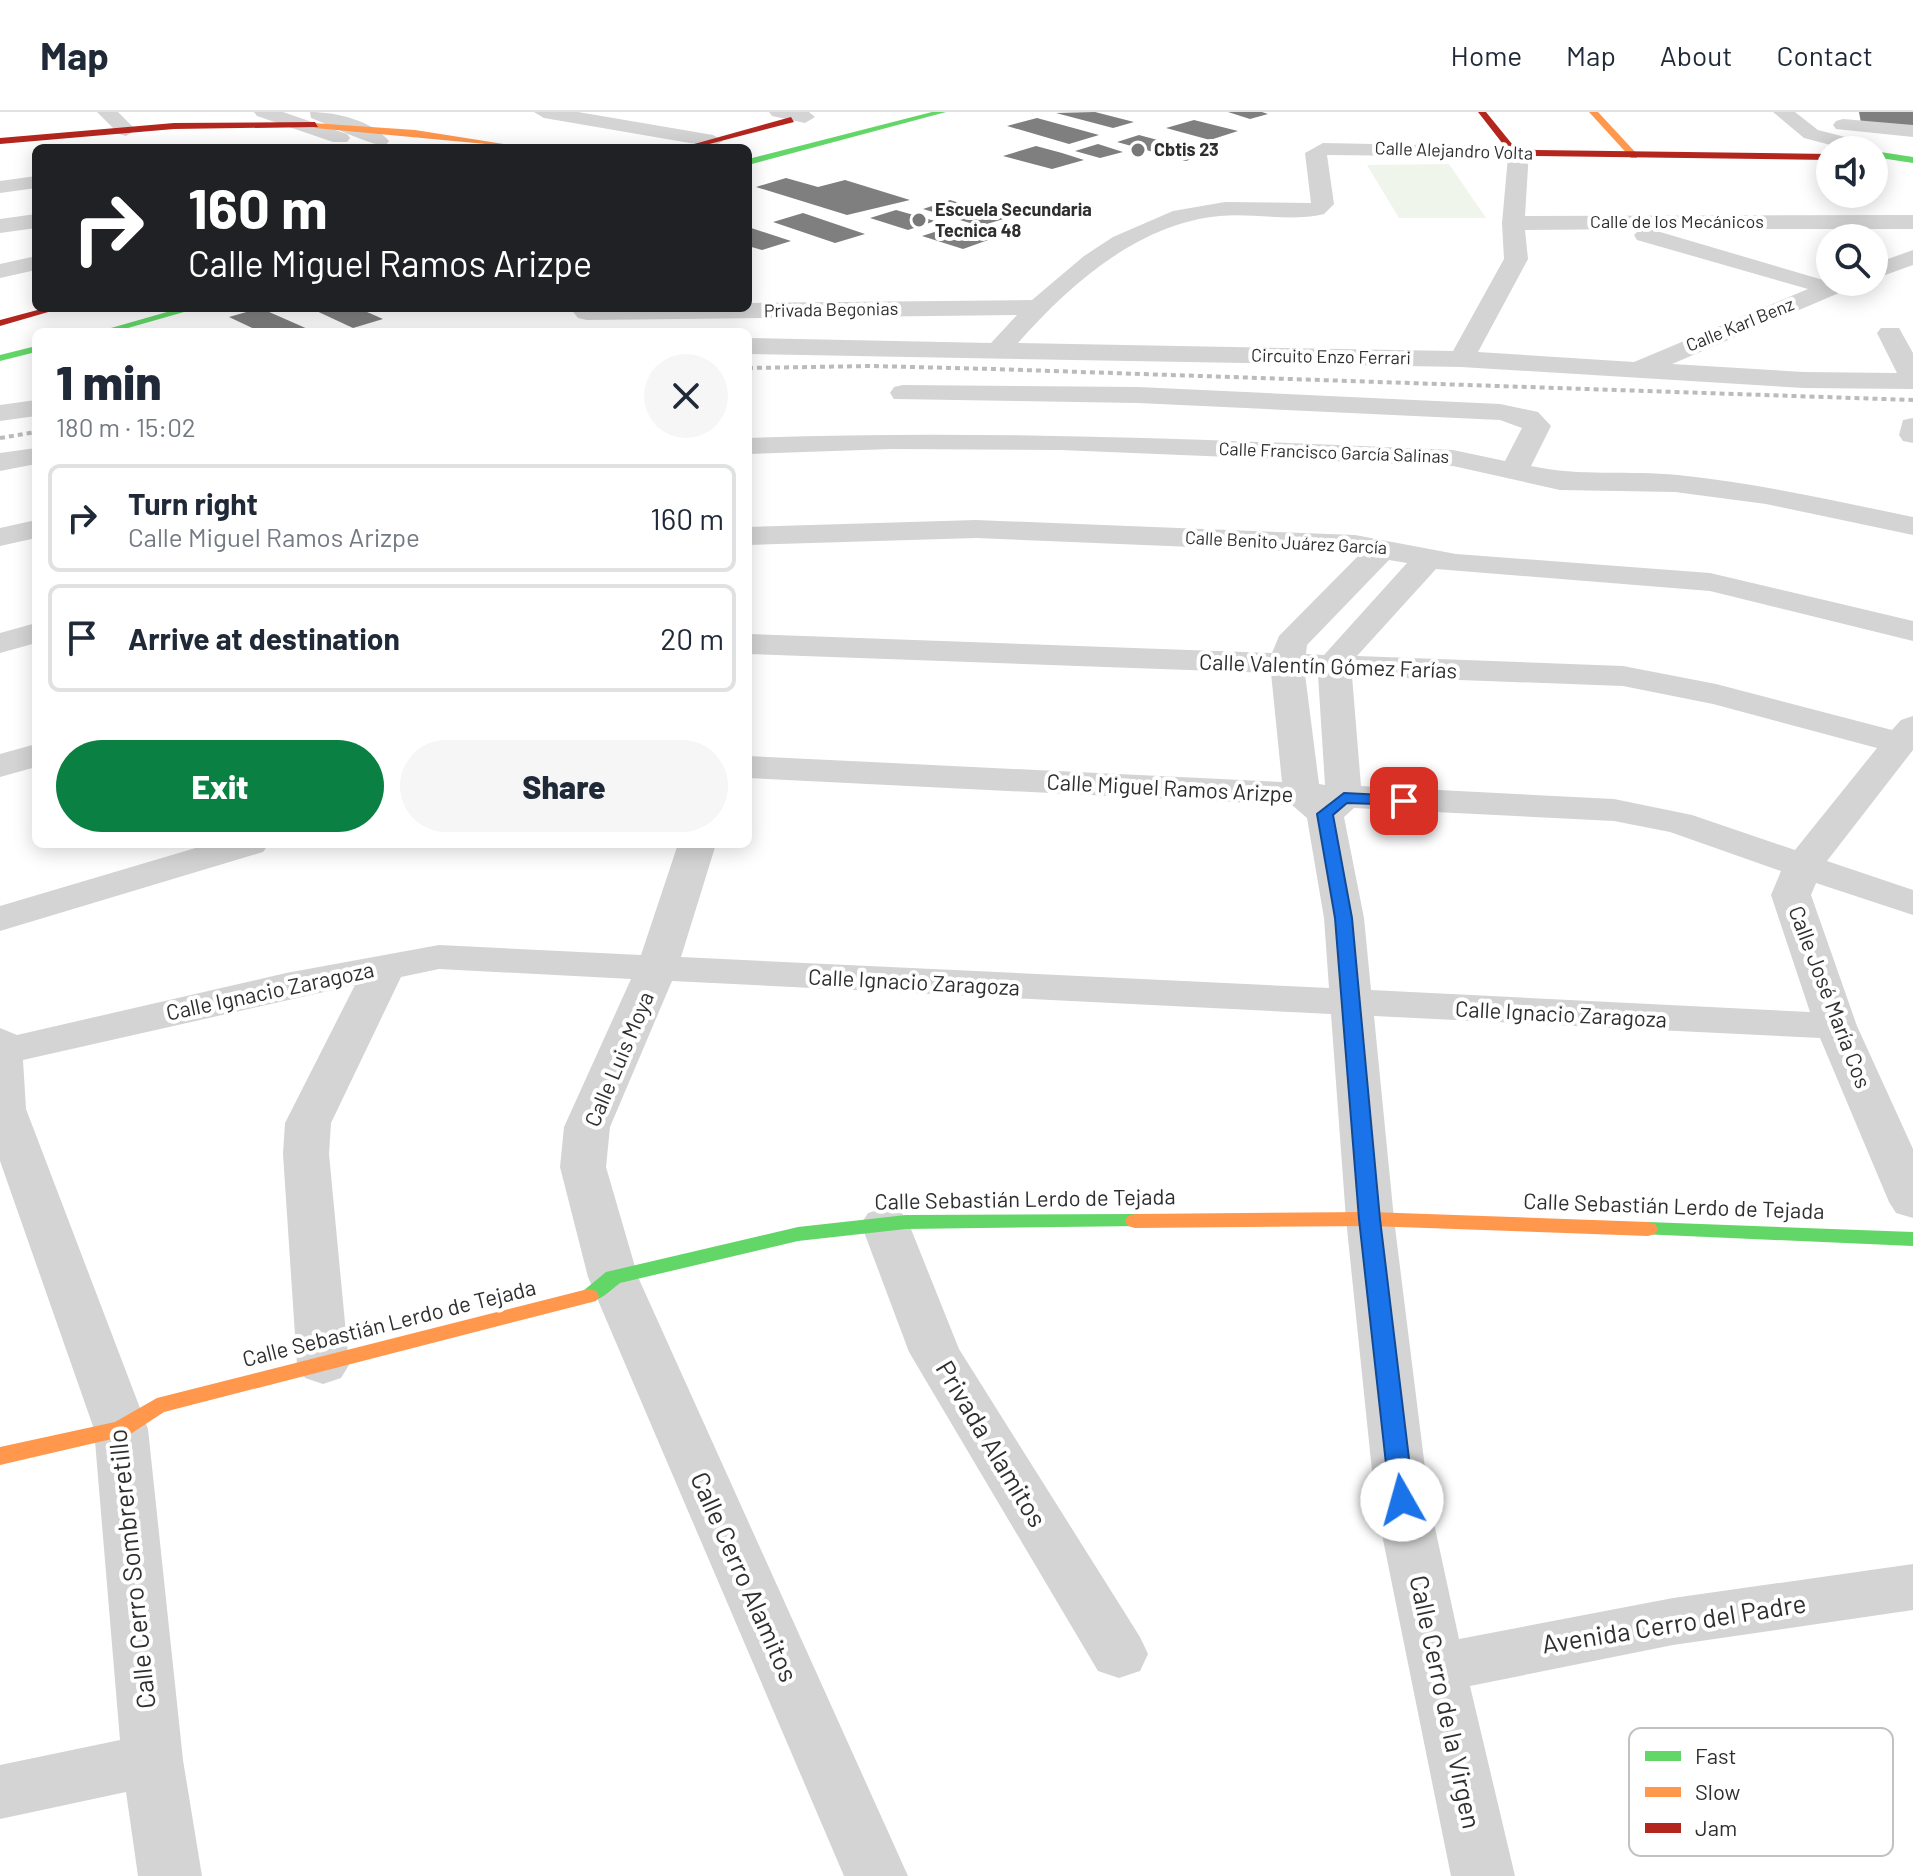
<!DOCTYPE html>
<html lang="en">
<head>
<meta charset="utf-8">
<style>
	body { margin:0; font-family:Barlow,sans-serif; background:#f6f6f7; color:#1f2937; height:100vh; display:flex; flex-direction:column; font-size:30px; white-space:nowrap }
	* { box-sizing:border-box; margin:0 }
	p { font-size:26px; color:#747a83 }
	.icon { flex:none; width:44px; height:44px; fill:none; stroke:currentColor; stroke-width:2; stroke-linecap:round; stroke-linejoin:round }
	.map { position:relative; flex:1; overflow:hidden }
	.details { position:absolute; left:32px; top:216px; width:720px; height:520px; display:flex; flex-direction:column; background:#fff; border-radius:12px; box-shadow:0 4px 20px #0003 }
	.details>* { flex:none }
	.hud { position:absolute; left:32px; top:32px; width:720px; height:168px; border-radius:12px; box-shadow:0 4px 20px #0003; background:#202124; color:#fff; overflow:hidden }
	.fabs { position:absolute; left:1816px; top:24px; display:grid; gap:16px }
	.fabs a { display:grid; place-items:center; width:72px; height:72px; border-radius:50%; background:#fff; box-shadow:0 4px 20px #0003; font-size:40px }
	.pin { position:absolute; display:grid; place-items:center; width:68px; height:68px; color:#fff; margin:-34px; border-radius:16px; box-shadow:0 4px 12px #0006 }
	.me { position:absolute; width:88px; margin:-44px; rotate:353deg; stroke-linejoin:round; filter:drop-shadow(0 0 6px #0008) }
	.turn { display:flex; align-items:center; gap:28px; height:168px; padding:0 24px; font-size:36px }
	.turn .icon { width:104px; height:104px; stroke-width:2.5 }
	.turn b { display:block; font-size:56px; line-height:68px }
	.round { display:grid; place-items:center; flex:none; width:84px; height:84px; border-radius:42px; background:#f6f6f7 }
	.headline { display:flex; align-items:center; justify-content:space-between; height:136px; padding:0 24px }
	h1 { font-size:48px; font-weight:800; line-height:60px }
	.action { display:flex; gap:16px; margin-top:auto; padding:16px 24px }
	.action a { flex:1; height:92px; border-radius:48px; background:#0b8043; color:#fff; font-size:32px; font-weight:800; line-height:92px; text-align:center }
	.action a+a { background:#f6f6f7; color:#1f2937 }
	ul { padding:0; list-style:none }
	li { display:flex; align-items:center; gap:24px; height:108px; margin:0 16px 12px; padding:0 8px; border:4px solid #e0e1e3; border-radius:12px }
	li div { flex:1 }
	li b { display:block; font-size:30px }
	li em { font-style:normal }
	header { display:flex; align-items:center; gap:48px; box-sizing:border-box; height:112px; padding:0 40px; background:#fff; border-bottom:2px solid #e0e1e3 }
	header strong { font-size:38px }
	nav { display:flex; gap:44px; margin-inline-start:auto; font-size:28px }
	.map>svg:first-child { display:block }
	.green { fill:#f0f5ec }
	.building { fill:#7f7f7f }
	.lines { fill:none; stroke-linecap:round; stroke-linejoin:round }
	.street { fill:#d4d4d4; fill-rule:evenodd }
	.fast { fill:#63d668; fill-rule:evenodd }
	.slow { fill:#ff974d; fill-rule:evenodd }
	.jam { fill:#b3261e; fill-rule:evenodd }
	.rail { stroke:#bbb; stroke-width:4; stroke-dasharray:5 4; stroke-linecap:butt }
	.route { fill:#1a73e8; stroke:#114b97; stroke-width:2 }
	.poi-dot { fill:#787878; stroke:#fff; stroke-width:3 }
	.labels { text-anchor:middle; stroke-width:8; stroke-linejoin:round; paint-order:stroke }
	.far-poi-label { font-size:18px; font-weight:bold; fill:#2f2f2f; stroke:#fff; text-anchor:start }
	.far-street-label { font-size:18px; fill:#2f2f2f; stroke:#fff }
	.street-label { font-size:22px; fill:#2f2f2f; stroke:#fff }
	.near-street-label { font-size:26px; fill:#2f2f2f; stroke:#fff }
	.key { fill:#fff; stroke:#c1c1c1; stroke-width:2 }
	.key-label { font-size:22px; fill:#2f2f2f }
</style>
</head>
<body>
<header>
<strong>Map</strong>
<nav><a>Home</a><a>Map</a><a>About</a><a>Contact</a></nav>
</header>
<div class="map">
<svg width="1913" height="1764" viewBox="0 0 1913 1764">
	<rect width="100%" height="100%" fill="#fff"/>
	<!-- green -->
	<path class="green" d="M1449,52l37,54h-87l-32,-53z"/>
	<!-- building -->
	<path class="building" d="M1095,0l39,10 -21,6 -57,-15z
		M1228,0h34l6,2 -18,5z
		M1859,0h54v15l-52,-4z
		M1037,6l62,17 -30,9 -62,-18z
		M1194,8l44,11 -28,9 -44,-12z
		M1139,23l26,7 42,12 -21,7 -69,-19z
		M1098,32l25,8 -23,6 -25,-7z
		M1036,34l26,7 22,7 -32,9 -49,-13z
		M786,66l32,9 27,-7 65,20 -63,15 -91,-28z
		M950,88l57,18 -27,8 -57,-17z
		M896,98l39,11 -27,9 -38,-12z
		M803,101l62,21 -30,9 -62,-21z
		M748,115l43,14 -29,9 -14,-4z
		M950,115l41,12 -28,10 -41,-13z
		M260,196l41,18 13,6h-53l-32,-15z
		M310,196h48l25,11 -30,9z"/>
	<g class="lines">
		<!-- street -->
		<path class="street" d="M97,0h21l18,18 -10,6 -7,-2z
			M254,0h29l64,22 3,4 -3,4h-14l-76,-26z
			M310,0c26,0 61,8 79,29l-3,4c-11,3 -59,-21 -75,-27z
			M534,0h44l135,23 10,6 -10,6 -169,-29z
			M769,0h40l6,5 -10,6 -33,-7z
			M1773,0h22l23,18 31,8 3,4 -10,6 -38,-10z
			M1843,7l70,6v12l-77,-8 -3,-4 3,-4z
			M1323,31l203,4 3,4 -4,65 388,-1v14h-263l180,53h18l2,3 -4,5 -174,74 132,8 93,1 -20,-40 4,-5h18l14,25v36l-109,-1 -343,-21 -713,-13v-16l243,5 26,-28 -430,5 -9,-2 -8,-10h178v-5l284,-3 52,-44 29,-19 60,-26 52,-9 86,1 -6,-50zM1327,43l181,2 -6,66 2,36 -51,92 -435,-8c51,-58 121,-120 202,-127 34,-3 71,6 104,-2l10,-10zM1640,117l-6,6 3,5 171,49 -174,73 -156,-10 50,-93 -3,-29z
			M36,64v12l-36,5v-12z
			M36,102v14l-36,5v-14z
			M1913,138v15l-39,14v-15z
			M36,144v14l-36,8v-14z
			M903,273l235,2 362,17 38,8 13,14 -20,40c49,11 98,4 147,9 79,8 157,26 235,42v18l-147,-31 -91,-12 -115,-2 -107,-24 -393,-16 -169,-1 -143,5v-16c236,-9 470,2 705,12l52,11 17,-33 -22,-8 -362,-17 -244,-4 -4,-6 4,-6z
			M36,288v16l-36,5v-16z
			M1913,306v25l-10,-2 -4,-6 4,-15z
			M36,336v16l-36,7v-18z
			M36,408v18l-36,8v-18z
			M976,408l379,15 101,19 254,19 203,48v20l-203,-50 -274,-22 -79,87 266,10 93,18 176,46 9,-10 12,-4v34l-86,111 86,29v25l-97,-32 -5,12 46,131 56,123v69l-17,-5 -7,-11 -69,-164 -446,-22 20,203 35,281 30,139 214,-41 240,-34v46l-240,35 -203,41 45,190h-64l-76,-376 -29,-281 -15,-205 -659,-33 -62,146 -4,40 32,110 270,599h-64l-256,-599 -28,-110 4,-40 67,-148 -192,-10 -38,8 -70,146 -2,31 20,211 -8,13 -18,6 -18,-6 -8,-13 -14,-211 2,-31 70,-138 -332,75 3,49 122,320 35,331 19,116h-64l-12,-84 -126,27v-54l120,-25 -26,-311 -94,-268v-133l17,7 269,-62 153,-28 202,10 37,-111h38l-35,113 648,31 -5,-70 -17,-100 -15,-13 -544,-27v-22l534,26 -11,-109 -523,-19v-20l524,19 7,-17 81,-82 -384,-16 -228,7v-18zM1389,448l18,3 -83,92 -18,-1 1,-9zM1305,562l13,1 7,110 -6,-1zM1352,564l271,10 90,18 164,44 -82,102 -103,-35 -78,-16 -253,-13zM1354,696l260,13 56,11 111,39 -10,24 39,117 -439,-22 -7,-72 -20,-101z
			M36,511v20l-36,10v-20z
			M36,632v23l-36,10v-23z
			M209,732h60l-6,8 -263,79v-25z
			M885,1096l17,5 7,11 50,125 181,288 8,17 -8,17 -21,7 -21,-7 -189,-319 -48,-128 7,-11z"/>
		<!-- fast -->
		<path class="fast" d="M932,0h14l-198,53v-6z
			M1874,39l39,6v6l-39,-6z
			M181,196h17l-84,24h-17z
			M36,234v6l-36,9v-6z
			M1135,1102l7,2 3,5 -3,5 -236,3 -108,12 -178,42c-12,9 -24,23 -40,18l-3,-5 29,-24 192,-45 108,-12z
			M1648,1110l265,10v14l-272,-12 -3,-5 3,-5z"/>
		<!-- slow -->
		<path class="slow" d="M1589,0h9l39,42v4h-6z
			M312,11l103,7 114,18 -214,-20z
			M1370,1100l278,10 7,2 3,5 -3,5 -7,2 -278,-10 -235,2 -7,-2 -3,-5 3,-5 7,-2z
			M588,1177l8,2 3,5 -3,5 -432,111 -35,23 -129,30v-18l115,-25 42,-24z"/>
		<!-- jam -->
		<path class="jam" d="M1478,0h8l26,32 24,6 294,4v6l-294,-4 -30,-8z
			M791,5l3,5 -100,26h-14z
			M315,10l3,5 -144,2 -174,15v-6l174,-15z
			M45,196h17l-62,18v-6z"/>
		<!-- rail -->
		<path class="rail" d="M748,256l124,-2 121,3 920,31
			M0,326l36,-6"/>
	</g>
	<!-- route -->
	<path class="route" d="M1344,681l60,3 8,5 -8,4 -57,-2 -14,12 19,103 28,301 34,281 -3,7 -9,2 -8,-2 -4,-7 -31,-281 -24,-301 -18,-104z"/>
	<!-- markers -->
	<g class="poi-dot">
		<circle cx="1138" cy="38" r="8"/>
		<circle cx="919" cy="108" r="8"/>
	</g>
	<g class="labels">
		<!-- far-poi labels -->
		<g class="far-poi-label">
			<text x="1154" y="44">Cbtis 23</text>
			<text x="935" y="104">Escuela Secundaria<tspan x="935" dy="21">Tecnica 48</tspan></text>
		</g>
		<!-- far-street labels -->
		<g class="far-street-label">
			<text transform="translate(1454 39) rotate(2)" y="6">Calle Alejandro Volta</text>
			<text x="1677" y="116">Calle de los Mecánicos</text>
			<text transform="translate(831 198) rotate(-1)" y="6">Privada Begonias</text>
			<text transform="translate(1740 213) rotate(-22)" y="6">Calle Karl Benz</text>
			<text transform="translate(1331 245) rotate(1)" y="6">Circuito Enzo Ferrari</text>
			<text transform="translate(1334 341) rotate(2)" y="6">Calle Francisco García Salinas</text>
			<text transform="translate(1286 431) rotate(3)" y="6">Calle Benito Juárez García</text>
		</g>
		<!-- street labels -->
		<g class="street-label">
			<text transform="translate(1328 554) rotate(2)" y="8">Calle Valentín Gómez Farías</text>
			<text transform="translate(1170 676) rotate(3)" y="8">Calle Miguel Ramos Arizpe</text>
			<text transform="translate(914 870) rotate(3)" y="8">Calle Ignacio Zaragoza</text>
			<text transform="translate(270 879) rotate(-12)" y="8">Calle Ignacio Zaragoza</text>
			<text transform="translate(1830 885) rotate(69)" y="8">Calle José María Cos</text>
			<text transform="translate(1561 902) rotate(3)" y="8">Calle Ignacio Zaragoza</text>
			<text transform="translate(619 947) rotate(-67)" y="8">Calle Luis Moya</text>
			<text transform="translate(1025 1087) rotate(-1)" y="8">Calle Sebastián Lerdo de Tejada</text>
			<text transform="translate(1674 1094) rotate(2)" y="8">Calle Sebastián Lerdo de Tejada</text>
			<text transform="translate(389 1211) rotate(-14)" y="8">Calle Sebastián Lerdo de Tejada</text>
		</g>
		<!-- near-street labels -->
		<g class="near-street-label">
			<text transform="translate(991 1332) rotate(59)" y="9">Privada Alamitos</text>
			<text transform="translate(132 1457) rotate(-96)" y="9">Calle Cerro Sombreretillo</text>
			<text transform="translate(744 1465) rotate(66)" y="9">Calle Cerro Alamitos</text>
			<text transform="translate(1674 1512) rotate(-9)" y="9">Avenida Cerro del Padre</text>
			<text transform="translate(1445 1590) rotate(78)" y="9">Calle Cerro de la Virgen</text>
		</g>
	</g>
	<!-- legend -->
	<rect x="1629" y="1616" width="264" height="128" rx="12" class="key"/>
	<rect x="1645" y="1639" width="36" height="10" fill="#63d668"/>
	<rect x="1645" y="1675" width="36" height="10" fill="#ff974d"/>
	<rect x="1645" y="1711" width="36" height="10" fill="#b3261e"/>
	<g class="key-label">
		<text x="1695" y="1652">Fast</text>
		<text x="1695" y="1688">Slow</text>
		<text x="1695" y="1724">Jam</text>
	</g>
</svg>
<div class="fabs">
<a><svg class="icon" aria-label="sound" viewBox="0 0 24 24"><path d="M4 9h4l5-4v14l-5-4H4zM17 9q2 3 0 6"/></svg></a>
<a><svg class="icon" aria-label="search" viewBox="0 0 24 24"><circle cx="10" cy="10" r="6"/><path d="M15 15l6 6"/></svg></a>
</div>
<div class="pin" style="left:1404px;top:689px;background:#d93025"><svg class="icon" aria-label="arrive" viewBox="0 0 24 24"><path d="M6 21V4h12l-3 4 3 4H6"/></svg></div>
<svg class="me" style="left:1402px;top:1388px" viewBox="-20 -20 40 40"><circle r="19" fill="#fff"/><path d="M0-13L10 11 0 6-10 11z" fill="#1a73e8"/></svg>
<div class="hud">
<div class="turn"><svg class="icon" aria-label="right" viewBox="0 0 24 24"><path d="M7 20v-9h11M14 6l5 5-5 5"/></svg><div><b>160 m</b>Calle Miguel Ramos Arizpe</div></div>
</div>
<section class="details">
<div class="headline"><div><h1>1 min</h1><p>180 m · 15:02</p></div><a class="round"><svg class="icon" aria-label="close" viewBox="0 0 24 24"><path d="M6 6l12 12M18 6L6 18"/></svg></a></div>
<ul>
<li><svg class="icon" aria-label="right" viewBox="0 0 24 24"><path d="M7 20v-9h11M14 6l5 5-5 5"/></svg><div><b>Turn right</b><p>Calle Miguel Ramos Arizpe</p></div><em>160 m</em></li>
<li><svg class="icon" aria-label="arrive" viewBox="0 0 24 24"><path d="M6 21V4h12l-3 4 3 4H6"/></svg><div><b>Arrive at destination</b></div><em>20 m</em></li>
</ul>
<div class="action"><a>Exit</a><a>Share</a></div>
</section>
</div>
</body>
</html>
